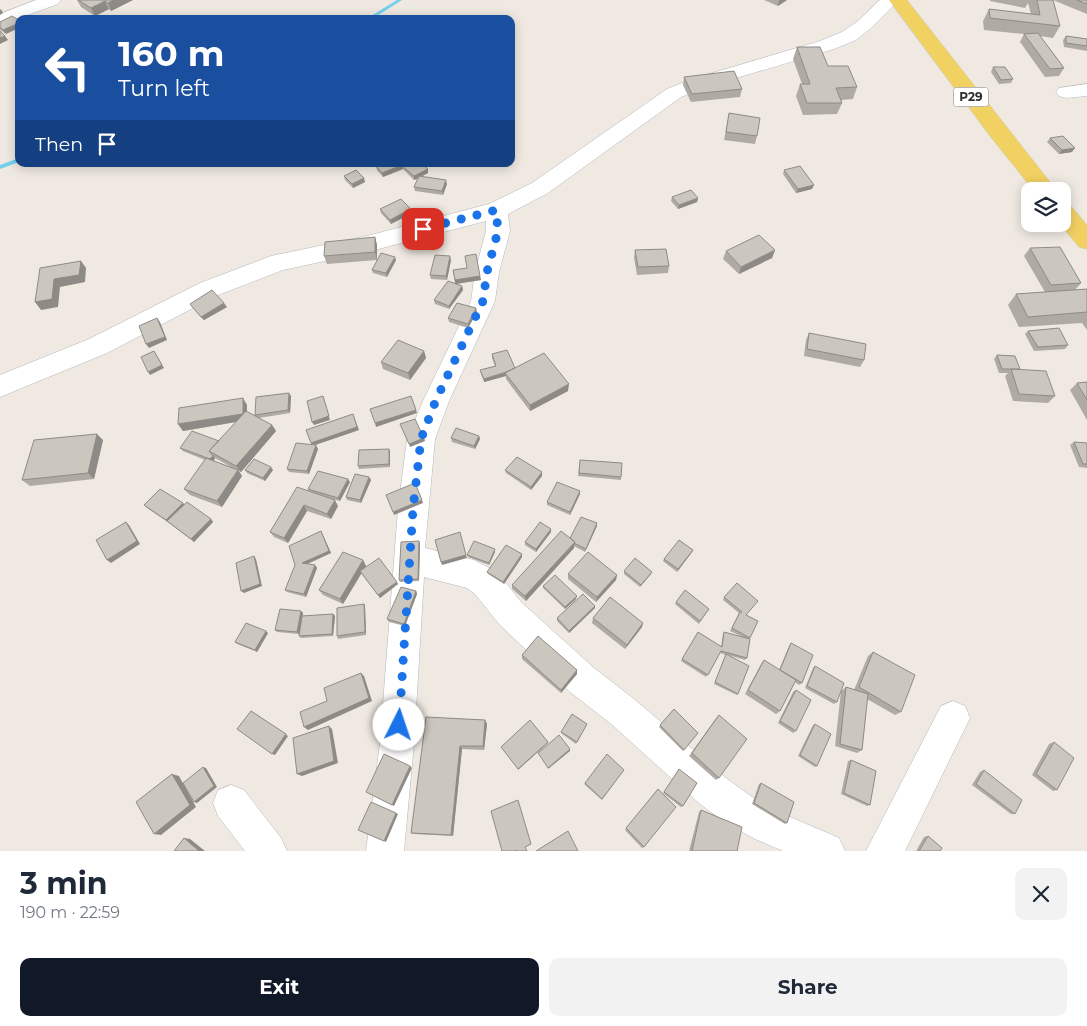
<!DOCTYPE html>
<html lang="en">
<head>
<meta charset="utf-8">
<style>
	body { margin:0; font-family:Montserrat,sans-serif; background:#f2f2f3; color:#1f2937; height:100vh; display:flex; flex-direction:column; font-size:19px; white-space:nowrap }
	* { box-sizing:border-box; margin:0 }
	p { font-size:16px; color:#747a83 }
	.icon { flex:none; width:28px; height:28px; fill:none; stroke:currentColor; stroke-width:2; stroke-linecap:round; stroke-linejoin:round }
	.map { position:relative; height:851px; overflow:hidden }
	.details { display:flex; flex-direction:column; background:#fff; flex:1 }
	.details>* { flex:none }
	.banner { position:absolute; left:15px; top:15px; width:500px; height:152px; border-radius:10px; box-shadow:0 2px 12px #0003; background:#1a4fa0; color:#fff; overflow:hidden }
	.fabs { position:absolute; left:1021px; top:182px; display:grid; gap:10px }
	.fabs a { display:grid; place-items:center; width:50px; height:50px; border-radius:10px; background:#fff; box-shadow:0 2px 12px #0003; font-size:25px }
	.pin { position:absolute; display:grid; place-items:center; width:42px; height:42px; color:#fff; margin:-21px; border-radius:10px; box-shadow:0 2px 8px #0006 }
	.me { position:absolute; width:55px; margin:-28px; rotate:4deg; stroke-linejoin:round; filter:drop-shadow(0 0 4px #0008) }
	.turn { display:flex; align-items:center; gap:18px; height:105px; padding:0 20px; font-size:22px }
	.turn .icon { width:65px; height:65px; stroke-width:2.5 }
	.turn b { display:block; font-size:35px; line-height:42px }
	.then { display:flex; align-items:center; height:48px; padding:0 20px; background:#0003; gap:10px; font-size:19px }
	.round { display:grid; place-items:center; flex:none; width:52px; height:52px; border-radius:10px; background:#f2f2f3 }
	.head { display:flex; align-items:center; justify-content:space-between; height:85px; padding:0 20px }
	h1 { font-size:30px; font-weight:700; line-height:38px }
	.primary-button { display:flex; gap:10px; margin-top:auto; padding:10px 20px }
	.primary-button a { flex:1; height:58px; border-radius:10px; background:#111827; color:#fff; font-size:20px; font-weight:700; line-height:58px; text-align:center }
	.primary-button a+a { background:#f2f2f3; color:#1f2937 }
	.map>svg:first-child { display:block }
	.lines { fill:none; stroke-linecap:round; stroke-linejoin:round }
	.stream { fill:#75cff0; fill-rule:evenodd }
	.minor-casing { stroke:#b4b7c1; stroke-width:1 }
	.major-casing { stroke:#c9c9c9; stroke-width:1 }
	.minor { fill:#fff; fill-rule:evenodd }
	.major { fill:#f2d163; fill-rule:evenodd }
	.wall { fill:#afaba4; fill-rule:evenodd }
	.shaded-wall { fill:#8e8b86 }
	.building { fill:#cbc7bf; stroke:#8e8b86 }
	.route { stroke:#1a73e8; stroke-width:9; stroke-dasharray:0 16.2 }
	.labels { text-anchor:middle; stroke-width:4; stroke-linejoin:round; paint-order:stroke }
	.shield { fill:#fff; stroke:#6d6d6d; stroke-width:1 }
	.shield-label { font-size:12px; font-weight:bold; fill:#2e2e2e }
</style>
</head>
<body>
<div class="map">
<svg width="1087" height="851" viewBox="0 0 1087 851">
	<rect width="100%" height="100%" fill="#efe9e1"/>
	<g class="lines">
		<!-- stream -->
		<path class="stream" d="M397,0h5l-30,19h-6z
			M19,158v4l-19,7v-4z"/>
		<defs>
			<path id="minor" d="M36,0h25l-3,4 -58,21v-11z
				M880,0h19l-29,29 -14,11 -22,9 -128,38 -25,10 -133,96 -40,21 2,17 -11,41 -4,29 -46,100 -14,38 -10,109 49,12 23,12 24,30 73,66 40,31 92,79 26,19 29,16 58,25 6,13h-62l-28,-12 -29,-16 -26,-19 -90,-81 -40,-31 -71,-68 -24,-30 -8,-6 -43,-11 -10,166 -10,108h-38l14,-108 18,-234 9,-70 16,-38 48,-100 4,-29 11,-41v-10l-119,31 -84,18 -65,25 -111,58 -107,44v-22l89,-36 111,-56 71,-27 96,-20 122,-32 43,-21 135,-94 25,-10 128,-38 22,-9 16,-11z
				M1087,84v12l-21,2 -7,-2 -3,-4 3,-4z
				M953,701l12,5 5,12 -65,133h-39l75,-145z
				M231,785l13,5 37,48 6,13h-42l-27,-35 -5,-13 5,-13z"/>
			<path id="major" d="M889,0h18l150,191h-23l-44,-55z
				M1062,203l8,2 17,20v24l-8,-2 -19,-23h2z"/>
		</defs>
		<!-- minor casing -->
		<use href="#minor" class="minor-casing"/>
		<!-- major casing -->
		<use href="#major" class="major-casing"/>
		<!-- minor -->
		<use href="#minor" class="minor"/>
		<!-- major -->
		<use href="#major" class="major"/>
	</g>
	<!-- wall -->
	<path class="wall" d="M77,0h56l-22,11 -2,-2 -14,7 -14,-9z
		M764,0h23l-9,6z
		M990,0h97v14l-34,-14 7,26 -7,12 -13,-2 24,32 -5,8 -14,1 -25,-35 4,-8 -40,-4 -1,-9 6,-12 42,5 -3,-11 -3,5 -35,-7z
		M0,22l6,12 -6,-4z
		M1066,36l21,3v12l-23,-4 -1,-7z
		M797,47l31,19 29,21 -4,12 -12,1 1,3 -5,11 -34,1 -7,-19 4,-12h2l-9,-25z
		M993,67l20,12 -2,4 -12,1 -8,-12z
		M684,77l58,12 -2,8 -49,5 -8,-17z
		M729,113l28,23 -2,8 -31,-4z
		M1050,138l22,14 -13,2 -12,-12z
		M402,165l26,4v4l-7,4 26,7 -4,11 -28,-4 -1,-4 4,-8 -4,1 -11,-11 -20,8 -6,-7 -1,-4z
		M784,170l28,19 -16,4 -13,-19z
		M344,176l21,6 -12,6 -8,-8z
		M672,197l26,1 -1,4 -19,7 -7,-8z
		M380,209l32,4 -21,11 -10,-11z
		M375,237l2,8v15l-50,4 -3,-8z
		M1030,248l51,35 -6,7 12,-1v41l-5,-7 -63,4 -11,-22 8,-11 29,-2 -21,-36z
		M635,250l34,16 -1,7 -31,2 -3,-17z
		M775,250l-3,8 -33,16 -16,-15 3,-8z
		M396,260l-9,17 -14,-4 -1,-3z
		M451,260l-4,20 -16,-1 -1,-4z
		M453,270l27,6 1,4 -25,4 6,2 1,4 -14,19 -14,-5 -1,-4 21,-16z
		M190,304l37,3 -23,13 -12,-13z
		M477,312l-9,16 -19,-6 -1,-4z
		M1028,331l40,14 -3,4 -31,2 -9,-17z
		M809,333l55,27 -4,7 -56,-11 2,-16z
		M424,351l2,7 -16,22 -27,-11 -2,-7z
		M492,354l23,14 53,23 -38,20 -24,-32v-3l-22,6 -3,-8 -1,-4 15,-4 -3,-8z
		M997,355l23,15 35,26 -7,7 -35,-2 -8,-25 3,-3h-9l-5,-14z
		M1087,382v38l-17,-30 7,-7z
		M291,396l-1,17 -31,5 13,7 4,6 -35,41 -2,-1 3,5 -20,31 -32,-12 -6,-6 21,-29 -22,-9 -3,-3 39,-7 17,-19 -53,9 -5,-7 69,-19v7l9,4 -1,-1zM215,458l18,10 -19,-7z
		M359,430l-44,15 3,4 -9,25 -20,-2 -2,-3 24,-24v-2z
		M479,436l1,3 -5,10 -23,-7 -1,-4z
		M103,440l-9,39 -64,7 -8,-6z
		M1074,442l13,1v25l-8,-1 -9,-22z
		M389,449l1,3v15l-31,2 -1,-3z
		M580,460l41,17v3l-43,-4z
		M245,470h28l-8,11 -18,-8z
		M505,470l37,6 -11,14 -25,-17z
		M369,477l2,3 -10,23 -14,-3 -1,-3z
		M350,482l-10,19 -19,-5 17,10 -7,13 -24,-8 -19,32 -14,-6 -4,-5 39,-41 -1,-2z
		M580,494l-10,21 -23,-10v-3z
		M144,505h40l27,14 2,3 -19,20 -25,-19 -22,-15z
		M597,526l-12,26 -11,-6v2l-48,53 -14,-12v-4l58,-47z
		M321,531l10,22 -23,11 7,1 2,3 -11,29 -19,-5 -2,-2z
		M551,532l-15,20 -11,-7v-3z
		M420,543l-1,38 -19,1 -1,-2z
		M693,550l-1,2 -15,20 -14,-11 1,-2z
		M495,552l-6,13 -21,-8 -1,-2z
		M522,554v3l-18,27 -16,-10 -1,-2z
		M363,560l3,6 -2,2 34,16 -18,14 -19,-25 -18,31 -20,-9 -4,-5z
		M624,571l27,3 -11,13 -16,-13z
		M568,574l49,1 -1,5 -20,22 -28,-23z
		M543,586l33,13 -11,10 -22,-21z
		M416,591l1,3 -12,32 -16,-4 -2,-3z
		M724,597l22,18 4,23 -1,1 -2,19 -2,2 -17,-5 10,39 -1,1 -23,-11 12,-29 -6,-2 -14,24 -25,-16 17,-29 23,15 2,-13 1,-2 19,5 -13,-6 9,-18 -16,-13z
		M676,602l33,7 -10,15 -24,-20z
		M364,604l1,2 1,29 -28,4 -1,-3z
		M595,608l-26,25 -12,-12v-3z
		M301,611l2,2v3l30,-2 2,2 -2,20 -32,2 -2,-2 2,-11 -2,9 -22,-2 -2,-2z
		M593,618l50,5 -1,4 -17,22 -33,-26z
		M268,633l-11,19 -20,-8 -2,-2z
		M791,643l11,40 -3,2 -4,-3 -15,29 -4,3 -31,-20 16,-30 3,-4 15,10 10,-24z
		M873,652l28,60 -6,3 -28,-16 -5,51 -5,3 -22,-7 6,-55 5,-4 8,3 14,-34z
		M522,655l55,15v4l-16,19 -39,-34z
		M815,666l22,36 -3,2 -29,-16 8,-20z
		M796,690v41l-3,2 -15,-10 15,-31z
		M674,709l24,24 -15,18 -24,-24z
		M719,715v63l-3,2 -27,-24 27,-38z
		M426,717l59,3 2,4 -3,26 -22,-1 -9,87 -39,-2 -3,-1z
		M587,724l-11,20 -15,-11v-1z
		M815,724l2,42 -2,1 -17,-11 15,-31z
		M1054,742l3,48 -4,1 -21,-16 17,-31z
		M851,760l19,45 -3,1 -26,-12 7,-33z
		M679,769l4,37 -2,1 -18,-14z
		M624,770l-22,30 -18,-16 1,-1z
		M984,770l31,44h-4l-39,-29 8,-13z
		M761,783l26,40 -2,1 -33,-20 7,-20z
		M658,789l-14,58 -2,1 -17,-18z
		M701,810l36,41h-48l10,-39z
		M928,836l12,15h-24l8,-14z"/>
	<!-- shaded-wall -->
	<path class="shaded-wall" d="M113,0h20l-22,11 -3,-8z
		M779,0h8l-9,6z
		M105,1l4,8 -14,7 -4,-8z
		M1,9l2,4 -3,2v-5z
		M19,23v5l-13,6 -3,-4z
		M5,36l3,4 -8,4v-6z
		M1075,148l-3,4 -13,2 3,-4z
		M402,166l1,3 -20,8 -1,-4z
		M428,169v4l-14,7v-4z
		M364,178l1,4 -12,6 -1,-4z
		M446,180l1,4 -4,11 -1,-4z
		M814,185l-2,4 -16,4 2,-4z
		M698,198l-1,4 -19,7 1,-4z
		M411,209l1,4 -21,11 -1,-4z
		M375,237l2,8v15l-2,-8z
		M775,250l-3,8 -33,16 2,-7z
		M450,256l1,4 -4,20 -1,-4z
		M395,257l1,3 -9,17 -1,-4z
		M81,261l5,7 -1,14 -25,5 -2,20 -17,3 -6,-8 19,-23z
		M480,276l1,4 -26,4v-4z
		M462,286l1,4 -14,19v-3z
		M224,303l3,4 -23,13 -3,-3z
		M476,308l1,4 -9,16v-4z
		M157,318l3,4 7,18 -18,8 -3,-4z
		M154,351l10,17 -14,7 -2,-3z
		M424,351l2,7 -16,22 -2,-7z
		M515,370l-10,3 1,3 -22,6v-3z
		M569,384l-1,7 -38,20v-6z
		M289,393l2,3 -1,17 -2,-3z
		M323,396l7,24 -16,5 -2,-3z
		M243,398l4,7v15l-64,11 -5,-7z
		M416,410l1,3 -41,14 -1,-4z
		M353,414l6,16 -47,16 -1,-3z
		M272,425l4,6 -35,41 -5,-6z
		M97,434l6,6 -9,39 -6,-6z
		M479,436l1,3 -5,10 -1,-3z
		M424,438l1,3 -15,6 -1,-3z
		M316,445l2,4 -9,25 -2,-3z
		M389,449l1,3v15l-1,-3z
		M213,456l2,2 -2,4 -3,-3z
		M271,467l2,3 -8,11 -2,-3z
		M238,470l4,6 -20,31 -5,-6z
		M542,472v4l-11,14v-3z
		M369,477l2,3 -10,23 -1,-3z
		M348,479l2,3 -10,19 -2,-3z
		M580,491v3l-10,21v-3z
		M335,500l3,6 -7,13 -4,-5z
		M422,500l1,3 -29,12 -1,-3z
		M183,503l3,3 -17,17 -3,-3z
		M304,505l3,6 -19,32 -4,-5z
		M211,519l2,3 -19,20 -3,-3z
		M126,522l3,3 11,19 -29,19 -4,-3z
		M597,523v3l-12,26 1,-3z
		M551,529v3l-15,20v-3z
		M321,531l10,22 -27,12 -2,-2z
		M419,541l1,2 -1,38 -1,-2z
		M575,542l-1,6 -48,53 -1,-5z
		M495,549v3l-6,13v-2z
		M693,550l-1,2 -15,20 1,-3z
		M522,554v3l-18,27 -1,-2z
		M466,555l1,3 -25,7 -1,-3z
		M254,556l2,3 6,27 -18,7 -3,-2z
		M363,560l3,6 -23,38 -3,-5z
		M315,565l2,3 -11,29 -2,-3z
		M652,572l-1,2 -11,13 1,-2z
		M617,575l-1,5 -20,22 1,-5z
		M397,582l1,2 -18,14 -2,-3z
		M416,591l1,3 -12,32 -1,-2z
		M577,596l-1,3 -11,10v-2z
		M364,604l1,2 1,29 -1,-3z
		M595,606v2l-26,25v-2z
		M301,611l2,2 -4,21 -2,-2z
		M333,614l2,2 -2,20 -1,-2z
		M643,623l-1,4 -17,22 2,-4z
		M266,631l2,2 -11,19 -2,-2z
		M577,670v4l-16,19v-3z
		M361,673l3,3 8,25 -64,29 -4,-3z
		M251,711l37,25 -13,19 -3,-1z
		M485,720l2,4 -3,26 -1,-4z
		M329,726l3,3 6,34 -36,13 -5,-2z
		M548,742v1l-30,27v-1z
		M460,746l2,3 -9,87 -2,-1z
		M570,749v2l-22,18v-1z
		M410,766l2,2 -18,38 -2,-1z
		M203,767l3,1 11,19 -20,16 -3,-1z
		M172,774l7,2 17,31 -35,28 -7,-1z
		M396,813l2,1 -12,28 -2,-1z
		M184,838l6,1 15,12h-6z"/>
	<!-- building -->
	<path class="building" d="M78,0h35l-5,3 -3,-2 -14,7z
		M1037,0h16l7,26 -70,-8 -1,-9 51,6z
		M1077,0h10v4z
		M12,16l7,4v3l-16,7 -3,-3v-5z
		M0,31l5,5 -5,2z
		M1038,33l26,35 -14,1 -26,-35z
		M1066,36l21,3v7l-21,-3z
		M797,47h23l8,19h20l9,21 -21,1 6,15h-35l-7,-19h10z
		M993,67h12l8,12 -12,1z
		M734,71l8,18 -50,5 -8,-17z
		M729,113l31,5 -3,18 -31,-4z
		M1063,136l12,12 -13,2 -12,-12z
		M382,164h19l1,1 -20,8 -6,-7z
		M405,164h17l6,5 -14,7 -12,-10z
		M800,166l14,19 -16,4 -14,-19z
		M356,170l8,8 -12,6 -8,-8z
		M419,176l27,4 -4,11 -28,-4z
		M691,190l7,8 -19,7 -7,-8z
		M401,199l10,10 -21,11 -10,-11z
		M759,235l16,15 -34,17 -15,-16z
		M375,237v15l-51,4 1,-14z
		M1060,247l21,36 -30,2 -21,-37z
		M666,249l3,17 -31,1 -3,-17z
		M381,253l14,4 -9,16 -14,-3z
		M476,254l4,22 -25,4 -2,-10 14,-2 -2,-12z
		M435,255l15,1 -4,20 -16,-1z
		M81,261l-2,14 -25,4 -2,20 -17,3 5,-34z
		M448,281l14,5 -13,20 -15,-6z
		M1087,289v23l-59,5 -12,-23z
		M212,290l12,13 -23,14 -11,-13z
		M457,303l19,5 -8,16 -20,-6z
		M157,318l8,19 -19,7 -7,-18z
		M1059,328l9,17 -30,2 -10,-16z
		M809,333l57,11 -2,16 -57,-11z
		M398,340l26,11 -16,22 -27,-11z
		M507,350l8,18 -9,4 -22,7 -4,-9 16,-4 -4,-12z
		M154,351l8,14 -14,7 -7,-15z
		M544,353l25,31 -39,21 -25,-32z
		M997,355l18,1 5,13h-18z
		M1011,369l35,2 9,25 -36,-2z
		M1087,382v18l-10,-17z
		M289,393l-1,17 -33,5 1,-18z
		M323,396l6,20 -17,6 -5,-21z
		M411,396l5,14 -41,13 -5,-14z
		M243,398v16l-65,10 1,-16z
		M246,411l26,14 -36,41 -27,-15z
		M353,414l4,13 -46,16 -5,-13z
		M415,419l9,19 -15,6 -9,-20z
		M456,428l23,8 -5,10 -23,-8z
		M192,431l27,10 -10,10 4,5 -3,3 -30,-11z
		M97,434l-9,39 -66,7 12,-40z
		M1074,442l13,1v21h-4z
		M296,443l20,2 -9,26 -20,-2z
		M389,449v15l-31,2 1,-16z
		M517,457l25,15 -11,15 -26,-17z
		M206,458l32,12 -21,31 -33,-12z
		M254,459l17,8 -8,11 -18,-8z
		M580,460l42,3 -1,14 -42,-4z
		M318,471l30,8 -10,19 -30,-9z
		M355,474l14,3 -9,23 -14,-3z
		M557,482l23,9 -10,21 -23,-10z
		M415,483l7,17 -29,12 -7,-17z
		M297,487l38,13 -8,14 -23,-9 -20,33 -14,-6z
		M160,489l23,14 -17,17 -22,-15z
		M187,502l24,17 -20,20 -24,-18z
		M581,517l16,6 -11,26 -12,-6 1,-1 -5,-4z
		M126,522l11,19 -30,19 -11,-20z
		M540,522l11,7 -15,20 -11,-7z
		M321,531l8,20 -27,12 13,2 -11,29 -19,-4 10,-25 -6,-19z
		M561,531l14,11 -50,54 -13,-11z
		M460,532l6,23 -25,7 -6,-22z
		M679,540l14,10 -15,19 -14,-10z
		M419,541l-1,38 -19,1 2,-38z
		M474,541l21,8 -6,14 -22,-8z
		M506,545l16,9 -19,28 -16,-10z
		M343,552l20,8 -23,39 -21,-9z
		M588,552l29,23 -20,22 -29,-23z
		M254,556l6,28 -19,7 -5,-28z
		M379,558l18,24 -19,13 -18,-24z
		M635,558l17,14 -11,13 -17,-14z
		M555,575l22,21 -12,11 -22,-21z
		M737,583l21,18 -12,14 12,6 -8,17 -18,-10 8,-16h2l-18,-15z
		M401,587l15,4 -12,33 -17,-5z
		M685,590l24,19 -9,12 -24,-19z
		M583,594l12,12 -26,25 -12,-13z
		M610,597l33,26 -16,22 -34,-27z
		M364,604l1,28 -28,4v-28z
		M280,609l21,2 -4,21 -22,-2z
		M333,614l-1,20 -33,2 3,-20z
		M246,623l20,8 -11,19 -20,-8z
		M698,632l24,15 2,-15 26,7 -3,19 -26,-7 -13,24 -26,-16z
		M538,636l39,34 -16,20 -39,-35z
		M791,643l22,12 -11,28 -22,-13z
		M873,652l42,23 -14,37 -42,-25z
		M726,654l23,12 -11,28 -23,-12z
		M764,660l32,20 -16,31 -32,-21z
		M815,666l29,17 -7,19 -30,-16z
		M361,673l8,25 -65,29 -4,-15 27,-11 -3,-13z
		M846,687l22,7 -6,56 -22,-6z
		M796,690l15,10 -15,31 -16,-10z
		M674,709l24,24 -14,17 -24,-25z
		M251,711l35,23 -14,20 -35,-25z
		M572,714l15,10 -10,18 -16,-10z
		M719,715l28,24 -28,39 -27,-25z
		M426,717l59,3 -2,26h-23l-9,89 -40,-2z
		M530,720l18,22 -30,27 -17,-22z
		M815,724l16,10 -14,32 -17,-11z
		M329,726l5,35 -37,13 -4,-36z
		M559,735l11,14 -22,19 -10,-15z
		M1054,742l20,16 -17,32 -21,-16z
		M384,754l26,12 -18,39 -26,-13z
		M607,754l17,16 -22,29 -17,-16z
		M851,760l25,11 -6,34 -26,-12z
		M203,767l11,19 -20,16 -11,-19z
		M679,769l18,14 -14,23 -19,-14z
		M984,770l38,30 -7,14 -39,-30z
		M172,774l18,31 -36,29 -18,-32z
		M761,783l33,19 -7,21 -33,-20z
		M658,789l18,18 -32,40 -18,-19z
		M518,800l13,44 -6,3 2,4h-11l1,-1 -2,1h-13l-11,-40z
		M371,802l25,11 -12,28 -26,-11z
		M701,810l41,17 -5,24h-45z
		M568,831l10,20h-42z
		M928,836l14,12 -2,3h-21z
		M184,838l15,13h-25z"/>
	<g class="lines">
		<!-- route -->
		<path class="route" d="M399,725l14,-216 8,-70 15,-39 47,-99 4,-29 11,-41 -2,-21 -73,19"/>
	</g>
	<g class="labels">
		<!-- shield labels -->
		<rect class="shield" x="953.5" y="87.5" width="35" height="19" rx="4"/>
		<g class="shield-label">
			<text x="971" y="101">P29</text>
		</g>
	</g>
</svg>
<div class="fabs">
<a><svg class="icon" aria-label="layers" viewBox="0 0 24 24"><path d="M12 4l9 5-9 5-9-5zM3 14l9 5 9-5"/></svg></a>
</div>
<div class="pin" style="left:423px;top:229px;background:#d93025"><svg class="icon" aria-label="arrive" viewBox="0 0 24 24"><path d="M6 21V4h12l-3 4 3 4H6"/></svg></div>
<svg class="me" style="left:399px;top:725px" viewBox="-20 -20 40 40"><circle r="19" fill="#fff"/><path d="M0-13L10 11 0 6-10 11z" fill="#1a73e8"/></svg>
<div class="banner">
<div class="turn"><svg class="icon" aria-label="left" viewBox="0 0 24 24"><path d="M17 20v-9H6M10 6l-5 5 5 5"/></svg><div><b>160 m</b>Turn left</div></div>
<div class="then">Then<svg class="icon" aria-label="arrive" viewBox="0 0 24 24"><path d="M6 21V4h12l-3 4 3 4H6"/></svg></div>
</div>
</div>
<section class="details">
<div class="head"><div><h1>3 min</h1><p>190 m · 22:59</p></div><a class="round"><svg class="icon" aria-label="close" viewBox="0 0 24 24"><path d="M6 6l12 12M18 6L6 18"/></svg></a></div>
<div class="primary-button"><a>Exit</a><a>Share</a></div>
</section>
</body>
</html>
